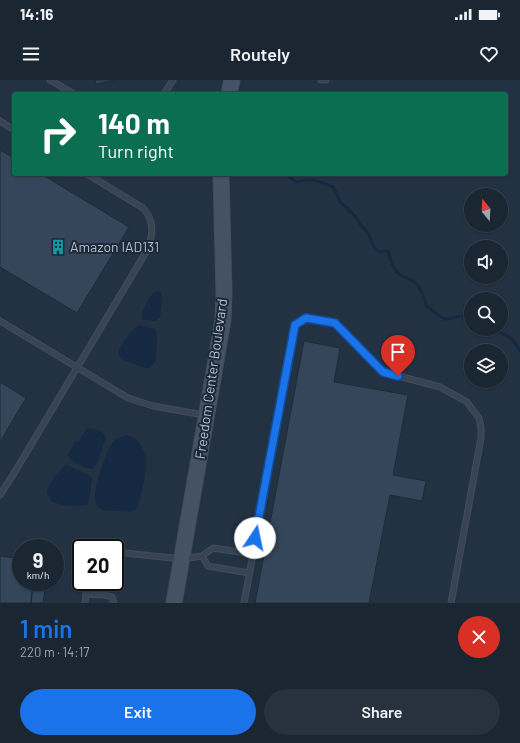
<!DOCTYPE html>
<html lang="en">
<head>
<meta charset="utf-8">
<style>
	body { margin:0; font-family:Barlow,sans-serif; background:#27323e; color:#f1f3f6; height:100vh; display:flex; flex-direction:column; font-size:15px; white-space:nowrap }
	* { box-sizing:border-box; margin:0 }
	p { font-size:13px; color:#9fa5ac }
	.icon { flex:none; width:22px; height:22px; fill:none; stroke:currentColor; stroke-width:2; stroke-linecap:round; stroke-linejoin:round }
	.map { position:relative; height:523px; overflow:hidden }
	.details { display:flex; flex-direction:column; background:#1a2632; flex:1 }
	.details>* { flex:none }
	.top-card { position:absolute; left:12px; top:12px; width:496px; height:84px; border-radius:4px; box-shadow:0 1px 3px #0004,0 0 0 1px #38434d; background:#0b6e4f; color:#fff; overflow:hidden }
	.needle { width:26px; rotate:342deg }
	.tools { position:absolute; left:464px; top:108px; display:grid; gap:8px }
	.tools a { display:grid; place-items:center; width:44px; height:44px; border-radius:50%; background:#1a2632; box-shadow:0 1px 3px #0004,0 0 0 1px #38434d; font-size:20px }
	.speed { position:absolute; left:12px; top:459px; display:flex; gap:8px; font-size:20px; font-weight:700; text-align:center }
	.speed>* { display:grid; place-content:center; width:52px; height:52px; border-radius:50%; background:#1a2632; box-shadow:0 1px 3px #0004,0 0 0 1px #38434d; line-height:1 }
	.speed small { font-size:10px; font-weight:400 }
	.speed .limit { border:2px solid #111; border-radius:6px; background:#fff; color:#111 }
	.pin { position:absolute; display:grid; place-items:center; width:34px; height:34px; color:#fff; margin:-41px -17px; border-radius:50% 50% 50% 0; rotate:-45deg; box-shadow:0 0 4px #0007 }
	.pin .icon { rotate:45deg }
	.me { position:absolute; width:44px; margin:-22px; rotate:11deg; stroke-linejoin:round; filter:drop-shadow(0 0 3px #0008) }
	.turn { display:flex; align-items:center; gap:14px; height:84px; padding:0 20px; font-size:18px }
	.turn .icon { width:52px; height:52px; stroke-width:2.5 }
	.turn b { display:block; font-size:28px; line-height:34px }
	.round { display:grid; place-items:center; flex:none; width:42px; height:42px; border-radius:21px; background:#27323e }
	.head { display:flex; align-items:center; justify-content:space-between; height:68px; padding:0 20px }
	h1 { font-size:24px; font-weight:600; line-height:30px; color:#1a73e8 }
	.cta { display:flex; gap:8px; margin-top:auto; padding:8px 20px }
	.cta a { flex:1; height:46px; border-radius:24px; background:#1a73e8; color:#fff; font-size:16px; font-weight:600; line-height:46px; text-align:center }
	.cta a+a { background:#27323e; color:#f1f3f6 }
	.status { display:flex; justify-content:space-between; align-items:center; height:28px; padding:0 20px; background:#1a2632; direction:ltr }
	.status svg { height:11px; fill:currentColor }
	header { display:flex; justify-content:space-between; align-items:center; height:52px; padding:0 20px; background:#1a2632; font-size:18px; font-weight:600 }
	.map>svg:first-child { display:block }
	.water { fill:#152943 }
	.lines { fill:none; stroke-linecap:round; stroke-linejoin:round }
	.stream { stroke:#152943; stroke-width:3 }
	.building { fill:#35465a; stroke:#1e2b3a }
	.lane-casing { stroke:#424d5c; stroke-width:7 }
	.secondary-casing { stroke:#424d5c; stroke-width:17 }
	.lane { stroke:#384453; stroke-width:5 }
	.secondary { stroke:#455266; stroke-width:15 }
	.route-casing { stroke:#114b97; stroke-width:10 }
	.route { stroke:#1a73e8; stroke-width:7 }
	.labels { text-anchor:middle; stroke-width:4; stroke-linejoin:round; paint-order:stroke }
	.poi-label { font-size:14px; fill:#b5bfcd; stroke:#1c2938; text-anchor:start }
	.street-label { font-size:14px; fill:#b5bfcd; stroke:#1c2938 }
</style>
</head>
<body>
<div class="status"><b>14:16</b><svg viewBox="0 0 49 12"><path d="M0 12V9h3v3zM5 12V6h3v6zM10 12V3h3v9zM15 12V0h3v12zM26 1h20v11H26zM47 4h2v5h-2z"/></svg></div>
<header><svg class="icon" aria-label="menu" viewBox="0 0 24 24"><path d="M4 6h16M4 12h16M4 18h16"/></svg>Routely<svg class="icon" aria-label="heart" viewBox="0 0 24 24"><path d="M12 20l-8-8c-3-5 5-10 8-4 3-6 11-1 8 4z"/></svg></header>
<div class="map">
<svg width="520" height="523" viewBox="0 0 520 523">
	<rect width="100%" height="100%" fill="#233243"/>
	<!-- water -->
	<path class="water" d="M158,211l3,1 1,4 -2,22 -5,3 -12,-1 -2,-4c4,-9 7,-22 17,-25z
		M139,245l16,4 2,4 -1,28 -6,7h-5l-20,-7c-4,-2 -7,-5 -6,-10 1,-6 15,-24 20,-26z
		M87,348c8,1 16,2 19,10l-9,25 -4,6c-8,-1 -22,-6 -25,-14l7,-13 5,-3z
		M126,355c13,0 20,17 20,28 0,15 -5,31 -9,46 -5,4 -12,2 -18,2 -7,0 -16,1 -21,-4 -10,-8 8,-56 15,-65 3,-4 8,-5 13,-7z
		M67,385l20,9 5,4 -3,24 -2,3 -20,1 -15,-4c-2,-3 -4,-6 -5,-9 0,-7 13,-26 20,-28z"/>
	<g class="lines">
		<!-- stream -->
		<path class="stream" d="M286,94l5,5 6,3c15,-5 23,0 36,5l8,16 4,3 10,10 5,8 8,9 6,15 6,4 8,-1c3,9 4,16 11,23 4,4 10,4 14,7 7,5 12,17 13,25l18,13c9,0 19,-6 27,0
			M479,249c5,3 10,2 16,3 13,1 19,8 25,19"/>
	</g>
	<!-- building -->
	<path class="building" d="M95,0h20l-19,4z
		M0,70l14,8v16h27l88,53 -52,86 -77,-46z
		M304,261l36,7 -6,34 74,13 -15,80 33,6 -4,20 -32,-6 -21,108h-114z
		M0,302l26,16 -26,44z
		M0,476l21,3v23h12l-2,21h-31z
		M33,502h13l-3,21h-12z"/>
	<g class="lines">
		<defs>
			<path id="lane" d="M50,0l24,14
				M321,0h5
				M164,14l9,-14
				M0,41l14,9
				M0,241l128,77 25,8 51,9
				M0,415l16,-25 133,-223c4,-15 5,-27 -6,-39l-56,-34
				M115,472l67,7 20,-3
				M249,493l-41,-7 -6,-10 11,-8 39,6
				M86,514l19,1 7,2 2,6
				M85,523l2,-21
				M244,523l51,-278 11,-7 29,5 48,49 57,15 27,15 12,16 2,10v10l-30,165"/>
			<path id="secondary" d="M229,14l3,-14
				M174,523l49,-283 1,-27 -3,-119"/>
		</defs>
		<!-- lane casing -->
		<use href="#lane" class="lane-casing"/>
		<!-- secondary casing -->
		<use href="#secondary" class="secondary-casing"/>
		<!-- lane -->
		<use href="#lane" class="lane"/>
		<!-- secondary -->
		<use href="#secondary" class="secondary"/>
	</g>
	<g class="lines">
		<defs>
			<path id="route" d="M255,458l40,-213 11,-7 29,5 48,49 15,4"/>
		</defs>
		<!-- route casing -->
		<use href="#route" class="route-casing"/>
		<!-- route -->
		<use href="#route" class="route"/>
	</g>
	<!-- icons -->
	<defs>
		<symbol id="building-bare" viewBox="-9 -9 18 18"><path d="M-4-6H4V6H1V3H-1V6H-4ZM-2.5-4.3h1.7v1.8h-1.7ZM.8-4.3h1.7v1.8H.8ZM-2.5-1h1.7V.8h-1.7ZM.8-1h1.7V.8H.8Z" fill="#0f9aa8" stroke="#1c2938" stroke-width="2.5" paint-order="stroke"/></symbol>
	</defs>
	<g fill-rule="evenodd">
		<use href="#building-bare" x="47" y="156" width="22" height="22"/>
	</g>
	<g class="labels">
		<!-- poi labels -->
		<g class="poi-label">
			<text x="70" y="172">Amazon IAD131</text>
		</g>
		<!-- street labels -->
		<g class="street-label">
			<text transform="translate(211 299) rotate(-82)" y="5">Freedom Center Boulevard</text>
		</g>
	</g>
</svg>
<div class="tools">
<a><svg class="needle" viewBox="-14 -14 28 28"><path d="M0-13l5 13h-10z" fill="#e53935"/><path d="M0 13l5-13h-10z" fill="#9fa5ac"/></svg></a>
<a><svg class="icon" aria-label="sound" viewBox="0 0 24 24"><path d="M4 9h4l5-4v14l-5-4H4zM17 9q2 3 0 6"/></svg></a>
<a><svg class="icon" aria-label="search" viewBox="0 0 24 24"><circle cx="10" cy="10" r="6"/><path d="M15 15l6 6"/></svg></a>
<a><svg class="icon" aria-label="layers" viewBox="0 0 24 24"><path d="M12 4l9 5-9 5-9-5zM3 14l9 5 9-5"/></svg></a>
</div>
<div class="speed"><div>9<small>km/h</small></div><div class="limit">20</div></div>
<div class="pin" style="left:398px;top:296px;background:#d93025"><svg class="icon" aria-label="arrive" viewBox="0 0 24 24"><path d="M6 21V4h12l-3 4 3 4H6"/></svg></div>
<svg class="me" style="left:255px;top:458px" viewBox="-20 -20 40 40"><circle r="19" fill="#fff"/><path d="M0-13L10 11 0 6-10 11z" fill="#1a73e8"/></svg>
<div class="top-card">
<div class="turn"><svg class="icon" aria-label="right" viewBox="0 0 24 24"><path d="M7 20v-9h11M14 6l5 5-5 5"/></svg><div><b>140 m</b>Turn right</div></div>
</div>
</div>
<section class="details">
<div class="head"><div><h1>1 min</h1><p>220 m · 14:17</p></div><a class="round" style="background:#d93025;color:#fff"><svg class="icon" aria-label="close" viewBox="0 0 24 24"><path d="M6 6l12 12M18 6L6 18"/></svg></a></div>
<div class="cta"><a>Exit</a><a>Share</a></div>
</section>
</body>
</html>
